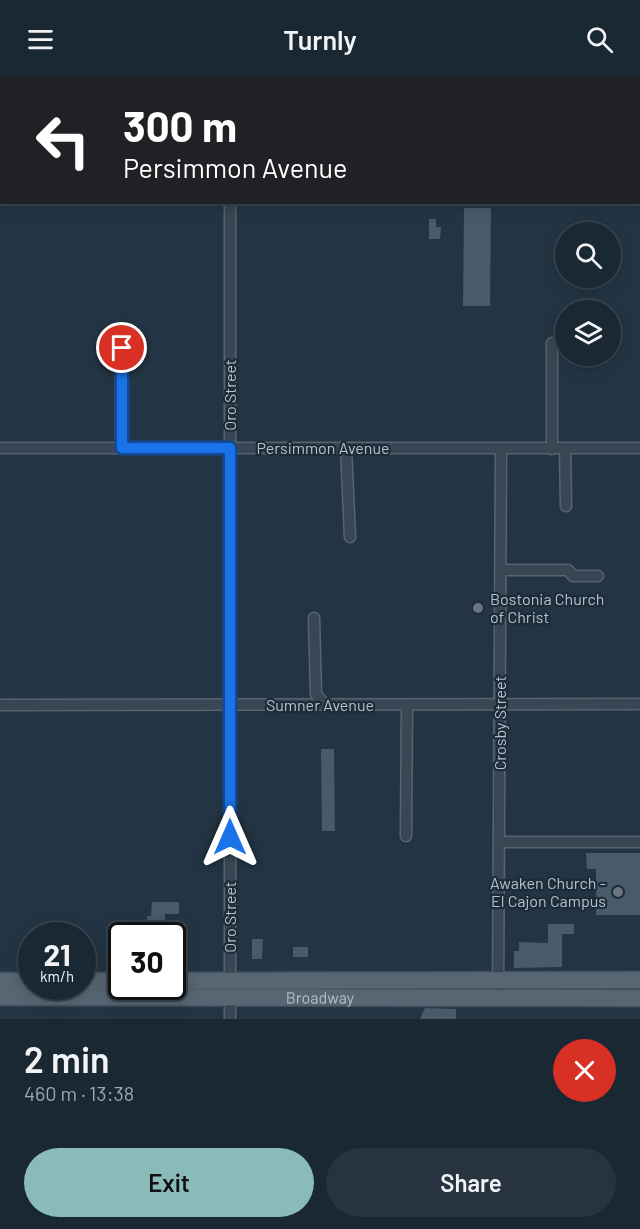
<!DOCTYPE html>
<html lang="en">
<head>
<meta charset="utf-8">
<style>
	body { margin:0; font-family:Barlow,sans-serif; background:#27343f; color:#f1f3f6; height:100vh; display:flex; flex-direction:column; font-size:22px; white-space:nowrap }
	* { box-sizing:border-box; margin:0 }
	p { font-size:20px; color:#9fa6ac }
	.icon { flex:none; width:33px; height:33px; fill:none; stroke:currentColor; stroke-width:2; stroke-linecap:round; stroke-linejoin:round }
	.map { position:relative; height:941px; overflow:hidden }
	.details { display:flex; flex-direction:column; background:#1a2833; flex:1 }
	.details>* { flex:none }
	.hud { position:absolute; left:0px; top:0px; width:640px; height:126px; box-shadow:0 3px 15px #0003,0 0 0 2px #38444e; background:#202124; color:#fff; overflow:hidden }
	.fabs { position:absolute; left:555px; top:144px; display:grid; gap:12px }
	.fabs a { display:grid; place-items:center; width:66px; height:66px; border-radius:50%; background:#1a2833; box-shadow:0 3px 15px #0003,0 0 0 2px #38444e; font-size:30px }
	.speed { position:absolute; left:18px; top:844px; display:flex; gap:12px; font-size:30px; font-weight:700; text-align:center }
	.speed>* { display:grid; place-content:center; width:78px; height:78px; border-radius:50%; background:#1a2833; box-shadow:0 3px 15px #0003,0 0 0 2px #38444e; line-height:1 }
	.speed small { font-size:15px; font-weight:400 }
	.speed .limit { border:3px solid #111; border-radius:9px; background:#fff; color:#111 }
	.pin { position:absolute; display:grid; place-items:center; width:51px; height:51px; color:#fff; margin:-26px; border:3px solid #fff; border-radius:50%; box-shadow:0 2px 6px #0007 }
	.me { position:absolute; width:66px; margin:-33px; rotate:0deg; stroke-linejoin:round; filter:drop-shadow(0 0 4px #0008) }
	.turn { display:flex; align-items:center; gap:21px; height:126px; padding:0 24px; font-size:27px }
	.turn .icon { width:78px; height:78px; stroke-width:2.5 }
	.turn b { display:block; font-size:42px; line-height:51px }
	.round { display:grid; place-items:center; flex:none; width:63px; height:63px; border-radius:32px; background:#27343f }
	.headline { display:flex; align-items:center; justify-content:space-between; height:102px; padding:0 24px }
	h1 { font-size:36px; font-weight:600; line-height:45px }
	.cta { display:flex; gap:12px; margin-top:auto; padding:12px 24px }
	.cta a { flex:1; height:69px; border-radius:36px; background:#8bbbb9; color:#111; font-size:24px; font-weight:600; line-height:69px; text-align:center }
	.cta a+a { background:#27343f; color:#f1f3f6 }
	header { display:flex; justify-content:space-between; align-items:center; height:78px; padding:0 24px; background:#1a2833; font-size:27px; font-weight:600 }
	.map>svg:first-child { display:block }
	.building { fill:#475b6a }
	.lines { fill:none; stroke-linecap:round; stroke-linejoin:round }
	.street-casing { stroke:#566470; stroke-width:13 }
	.secondary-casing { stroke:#566470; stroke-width:16 }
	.primary-casing { stroke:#41505c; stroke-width:19 }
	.street { stroke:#384753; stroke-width:10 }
	.secondary { stroke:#455666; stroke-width:14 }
	.primary { stroke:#566673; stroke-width:16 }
	.route-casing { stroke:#114b97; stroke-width:15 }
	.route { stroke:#1a73e8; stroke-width:10 }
	.worship-dot { fill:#6b7280; stroke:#1c2c38; stroke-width:2 }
	.labels { text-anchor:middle; stroke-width:4.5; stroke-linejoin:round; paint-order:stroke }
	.street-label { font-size:16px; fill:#b5c1cd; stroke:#1c2c38 }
	.poi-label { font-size:16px; fill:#b5c1cd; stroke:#1c2c38; text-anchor:start }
</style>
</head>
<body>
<header><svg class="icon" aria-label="menu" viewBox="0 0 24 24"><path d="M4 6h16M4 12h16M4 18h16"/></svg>Turnly<svg class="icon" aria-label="search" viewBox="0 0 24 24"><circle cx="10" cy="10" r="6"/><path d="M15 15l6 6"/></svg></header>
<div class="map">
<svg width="640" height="941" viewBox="0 0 640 941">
	<rect width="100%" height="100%" fill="#233544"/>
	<!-- building -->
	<path class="building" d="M464,130h27l-1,98h-27z
		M429,141h7v8h5l-1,12h-11z
		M321,671h13l1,82h-13z
		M586,775h54v62h-44v-46h-9z
		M152,824h27v12h-14l1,22h-18l-1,-20h4z
		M548,846h26v10h-12v33l-48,1v-17h5v-9l29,1z
		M252,861h11l-1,20h-10z
		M293,869h15v10h-15z
		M425,930l31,1v10h-36z"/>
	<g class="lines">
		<defs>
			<path id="street" d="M230,0v2
				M121,270v100
				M0,370h640
				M346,370l4,89
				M552,371v-106
				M565,371l1,57
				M501,492h67l5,6h25
				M314,540l2,76 9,11
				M0,627l640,-1
				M406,758l1,-131
				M499,764h141
				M498,919l3,-548
				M230,941v-817"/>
			<path id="secondary" d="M0,110h2
				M639,110h1"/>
			<g id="primary">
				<path d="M0,903h32"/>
				<path d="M82,903h40"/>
				<path d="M172,903l468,-1"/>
				<path id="s1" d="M0,919l640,1"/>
			</g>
		</defs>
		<!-- street casing -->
		<use href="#street" class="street-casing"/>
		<!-- secondary casing -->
		<use href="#secondary" class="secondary-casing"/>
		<!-- primary casing -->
		<use href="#primary" class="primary-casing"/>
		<!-- street -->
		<use href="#street" class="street"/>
		<!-- secondary -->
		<use href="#secondary" class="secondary"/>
		<!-- primary -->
		<use href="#primary" class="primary"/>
	</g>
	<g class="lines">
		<defs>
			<path id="route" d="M122,270v100h108v389"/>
		</defs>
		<!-- route casing -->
		<use href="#route" class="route-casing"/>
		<!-- route -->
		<use href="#route" class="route"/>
	</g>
	<!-- markers -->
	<g class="worship-dot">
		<circle cx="478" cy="530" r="6"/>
		<circle cx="618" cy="814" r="6"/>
	</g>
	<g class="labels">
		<!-- street labels -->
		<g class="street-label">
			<text transform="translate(230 317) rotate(-90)" y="6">Oro Street</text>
			<text x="323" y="376">Persimmon Avenue</text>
			<text x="320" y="633">Sumner Avenue</text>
			<text transform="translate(500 645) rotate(-90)" y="6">Crosby Street</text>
			<text transform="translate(230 839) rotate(-90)" y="6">Oro Street</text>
			<text dy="6" stroke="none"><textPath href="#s1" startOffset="320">Broadway</textPath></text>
		</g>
		<!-- poi labels -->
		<g class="poi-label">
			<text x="490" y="527">Bostonia Church<tspan x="490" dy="18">of Christ</tspan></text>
			<text x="606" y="811" text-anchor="end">Awaken Church -<tspan x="606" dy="18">El Cajon Campus</tspan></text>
		</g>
	</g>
</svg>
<div class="fabs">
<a><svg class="icon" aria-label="search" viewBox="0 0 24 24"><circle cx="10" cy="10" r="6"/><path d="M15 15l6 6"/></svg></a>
<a><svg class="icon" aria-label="layers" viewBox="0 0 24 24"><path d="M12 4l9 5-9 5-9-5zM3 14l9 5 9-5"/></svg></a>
</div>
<div class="speed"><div>21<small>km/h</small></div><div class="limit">30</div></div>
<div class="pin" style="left:122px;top:270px;background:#d93025"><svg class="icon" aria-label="arrive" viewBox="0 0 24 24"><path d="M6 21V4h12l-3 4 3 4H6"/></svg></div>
<svg class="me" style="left:230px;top:759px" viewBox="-20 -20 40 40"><path d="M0-17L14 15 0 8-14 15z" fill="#1a73e8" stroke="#fff" stroke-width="4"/></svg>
<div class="hud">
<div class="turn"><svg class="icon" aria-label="left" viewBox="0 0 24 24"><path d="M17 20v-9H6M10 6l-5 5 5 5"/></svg><div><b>300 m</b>Persimmon Avenue</div></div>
</div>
</div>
<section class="details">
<div class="headline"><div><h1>2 min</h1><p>460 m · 13:38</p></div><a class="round" style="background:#d93025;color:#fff"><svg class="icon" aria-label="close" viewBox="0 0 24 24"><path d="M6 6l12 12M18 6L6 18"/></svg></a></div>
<div class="cta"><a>Exit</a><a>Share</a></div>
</section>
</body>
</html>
